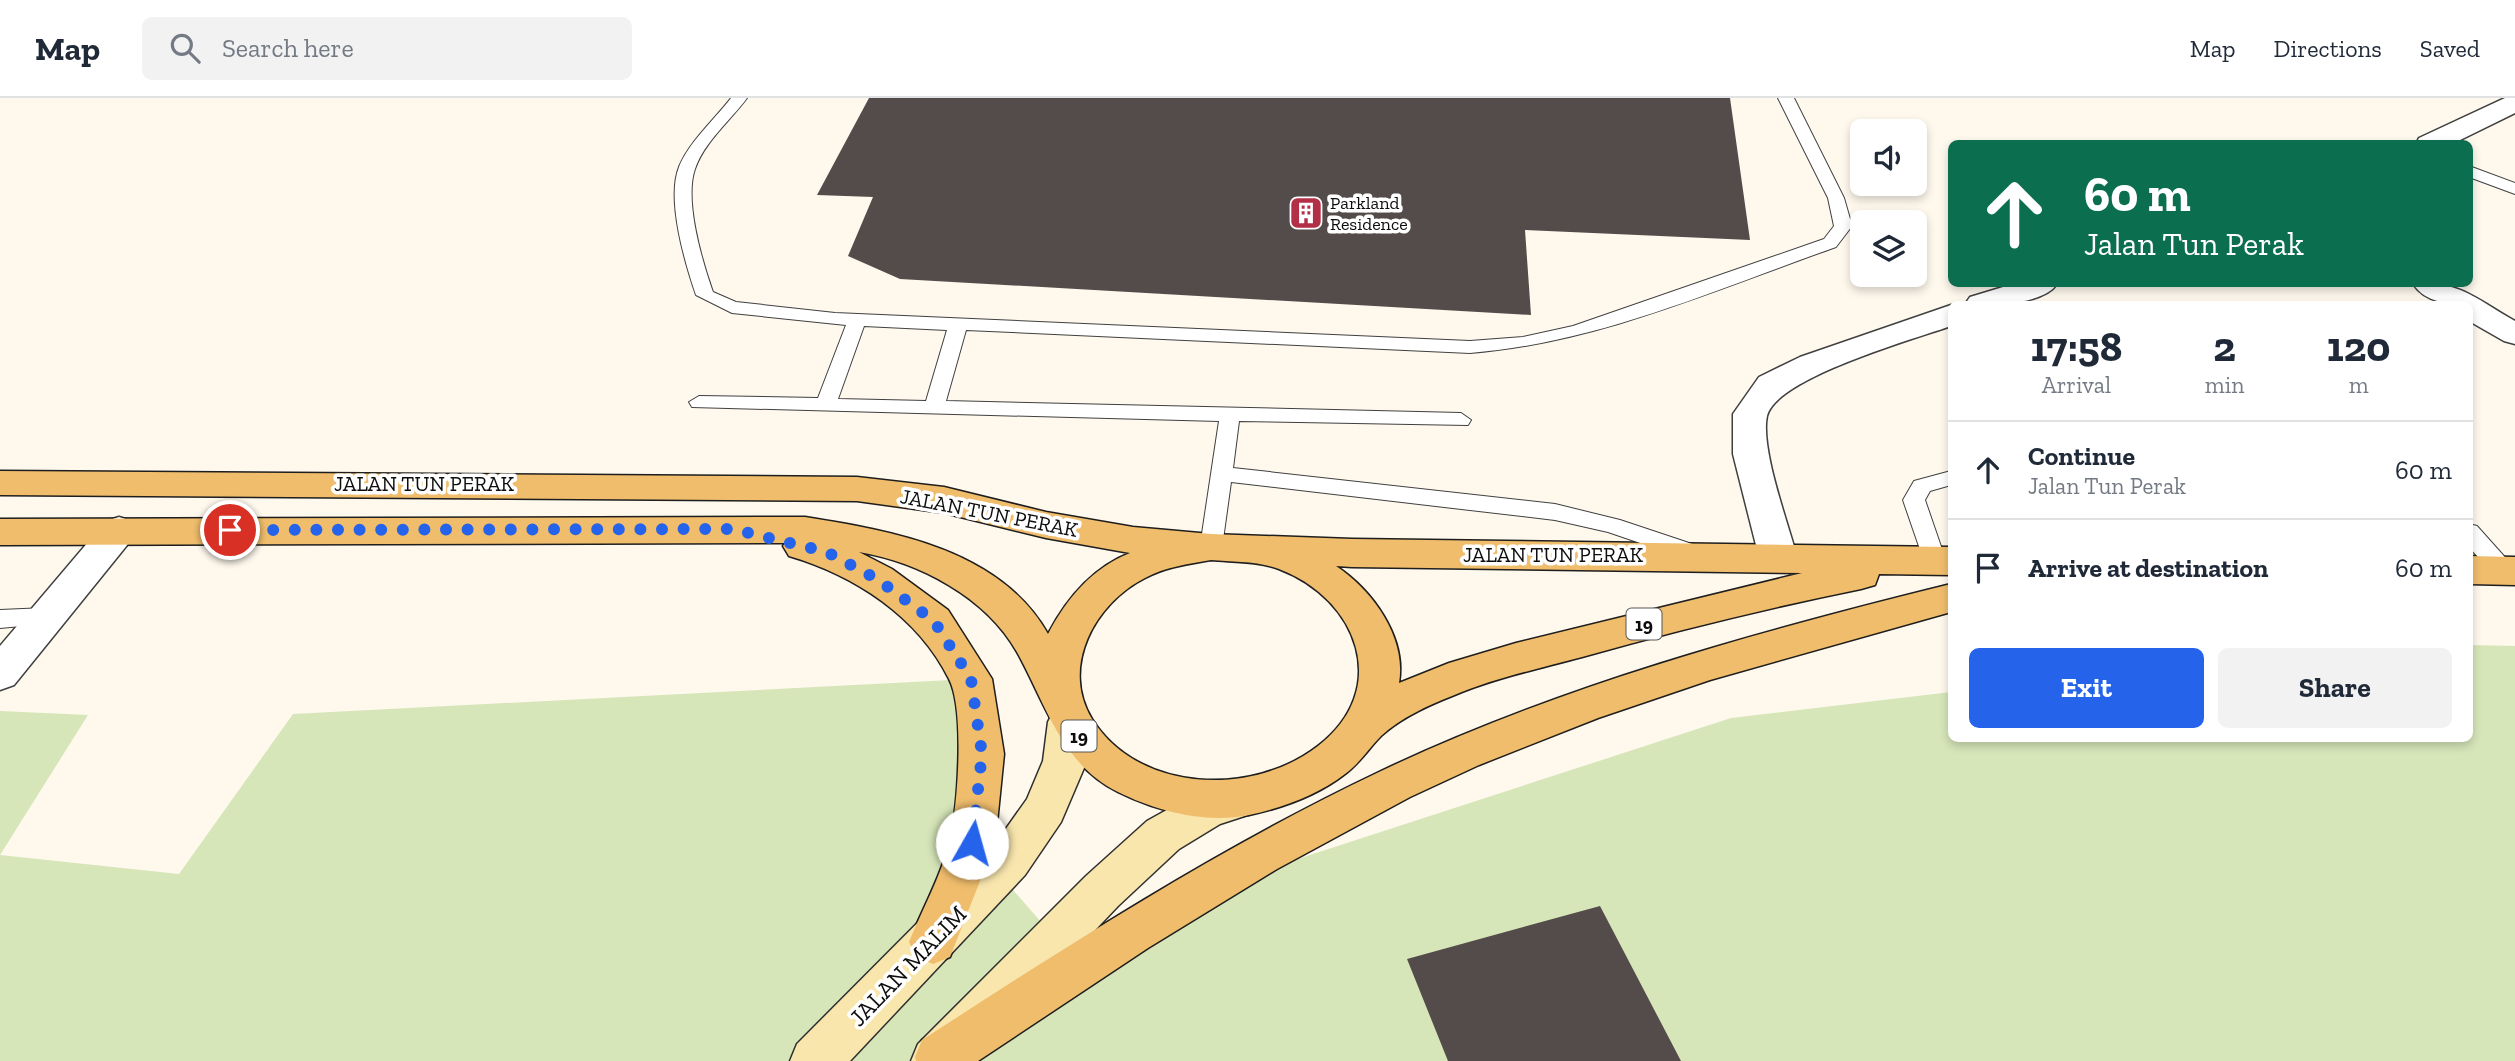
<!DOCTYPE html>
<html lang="en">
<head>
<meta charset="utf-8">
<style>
	body { margin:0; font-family:"Zilla Slab",serif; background:#f2f2f3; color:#1f2937; height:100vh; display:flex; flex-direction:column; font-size:26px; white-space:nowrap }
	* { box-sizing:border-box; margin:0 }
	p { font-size:23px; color:#747a83 }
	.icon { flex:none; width:38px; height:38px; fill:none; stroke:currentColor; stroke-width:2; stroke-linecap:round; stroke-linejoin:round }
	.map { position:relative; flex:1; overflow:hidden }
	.panel { position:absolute; left:1948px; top:203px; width:525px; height:441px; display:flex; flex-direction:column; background:#fff; border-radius:10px; box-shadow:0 4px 10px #0003 }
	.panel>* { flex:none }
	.top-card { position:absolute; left:1948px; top:42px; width:525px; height:147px; border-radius:10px; box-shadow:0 4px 10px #0003; background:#0b6e4f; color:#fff; overflow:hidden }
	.fabs { position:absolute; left:1850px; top:21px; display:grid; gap:14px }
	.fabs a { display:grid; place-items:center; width:77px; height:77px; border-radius:10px; background:#fff; box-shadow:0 4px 10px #0003; font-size:35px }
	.pin { position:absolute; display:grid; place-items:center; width:60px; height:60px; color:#fff; margin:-30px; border:4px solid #fff; border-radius:50%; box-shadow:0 2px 7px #0007 }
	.me { position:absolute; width:77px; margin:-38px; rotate:7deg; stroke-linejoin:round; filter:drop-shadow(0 0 5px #0008) }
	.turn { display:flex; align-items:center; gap:24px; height:147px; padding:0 21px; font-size:32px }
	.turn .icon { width:91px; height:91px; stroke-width:2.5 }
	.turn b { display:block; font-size:49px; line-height:60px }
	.eta { display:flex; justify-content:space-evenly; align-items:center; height:119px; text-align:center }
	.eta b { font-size:42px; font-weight:700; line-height:49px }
	.cta { display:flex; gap:14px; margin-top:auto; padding:14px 21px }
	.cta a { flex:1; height:80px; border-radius:10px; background:#2563eb; color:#fff; font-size:28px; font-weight:700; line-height:80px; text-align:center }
	.cta a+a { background:#f2f2f3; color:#1f2937 }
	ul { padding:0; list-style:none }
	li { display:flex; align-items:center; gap:21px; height:98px; padding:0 21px; border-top:2px solid #e0e1e3 }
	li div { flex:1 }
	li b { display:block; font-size:26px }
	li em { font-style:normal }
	header { display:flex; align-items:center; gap:42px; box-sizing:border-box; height:98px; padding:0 35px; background:#fff; border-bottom:2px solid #e0e1e3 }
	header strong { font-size:33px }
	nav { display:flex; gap:38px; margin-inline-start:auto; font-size:24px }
	.search { width:490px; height:63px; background:#f2f2f3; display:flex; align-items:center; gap:18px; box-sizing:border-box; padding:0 24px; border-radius:10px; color:#747a83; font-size:26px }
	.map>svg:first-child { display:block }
	.green { fill:#d6e6b9 }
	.building { fill:#544c4a }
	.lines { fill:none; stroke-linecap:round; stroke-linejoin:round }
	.service-casing { stroke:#404040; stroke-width:2 }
	.minor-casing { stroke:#404040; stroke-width:3 }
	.secondary-casing { stroke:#2f2f2f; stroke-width:3 }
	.primary-casing { stroke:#1e1e1e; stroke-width:3 }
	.service { fill:#fff; fill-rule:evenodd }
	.minor { fill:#fff; fill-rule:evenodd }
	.secondary { fill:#f9e6ad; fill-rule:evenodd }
	.primary { fill:#efbd6c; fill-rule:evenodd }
	.route { stroke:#2563eb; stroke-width:12; stroke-dasharray:0 21.6 }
	.labels { text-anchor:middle; stroke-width:7; stroke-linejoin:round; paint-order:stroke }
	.far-poi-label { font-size:18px; fill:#0d0d0d; stroke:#fff; text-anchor:start }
	.shield { fill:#fff; stroke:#565656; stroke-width:2 }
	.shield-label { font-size:19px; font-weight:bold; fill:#0d0d0d }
	.street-label { font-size:21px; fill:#0d0d0d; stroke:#fff }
	.near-street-label { font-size:24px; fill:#0d0d0d; stroke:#fff }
</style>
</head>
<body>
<header>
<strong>Map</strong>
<div class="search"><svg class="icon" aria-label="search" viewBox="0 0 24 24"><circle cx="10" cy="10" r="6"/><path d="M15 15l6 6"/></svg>Search here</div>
<nav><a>Map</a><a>Directions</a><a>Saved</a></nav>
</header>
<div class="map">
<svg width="2515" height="963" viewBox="0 0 2515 963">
	<rect width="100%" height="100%" fill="#fef8ed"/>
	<!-- green -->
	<path class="green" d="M2469,547l46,1v415h-2515v-350l88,4 -88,140 179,19 114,-160 678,-35 1,164 83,95 676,-220 220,-26v46h518z"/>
	<!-- building -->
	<path class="building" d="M869,0h861l20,142 -225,-10 6,85 -631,-36 -52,-23 25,-59 -56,-2z
		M1600,808l81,155h-233l-41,-102z"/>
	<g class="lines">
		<defs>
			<path id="service" d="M731,0h16c-16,22 -43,44 -52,71 -11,31 7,92 18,123l23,10 99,11 635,28 53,-4 50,-11 251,-87 10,-13 -6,-28 -50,-100h16l50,100 8,28 -16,21c-119,42 -239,96 -366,106l-504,-23 -20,71 515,12 10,7 -3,5 -229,-4 -6,47 322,36 65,16 81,27 3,6 -3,6 -8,2 -85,-29 -53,-12 -324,-38 -9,65 -3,6h-16l-3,-6 19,-126 -527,-14 -3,-5 10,-6 119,2 28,-73 -114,-12 -36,-18c-11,-32 -30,-96 -17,-128 10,-25 35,-47 52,-69zM864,228l83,4 -21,71 -88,-2z
				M2469,68l46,17v11l-46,-17z
				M1951,373v14l-21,6 -5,9 21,61 -3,6h-16l-3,-6 -21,-61 11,-19z
				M2469,426l8,2 34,38 3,6 -3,6h-16l-26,-29z
				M46,510l8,3 4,6 -4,6 -54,5v-18z"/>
			<path id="minor" d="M2505,0h10v15l-63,31h-36l3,-6z
				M2013,186h44c-14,21 -68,22 -92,20l5,-7z
				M2413,186c46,-4 63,15 102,37v23l-11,-3 -35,-20v-17c-21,0 -43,-1 -56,-20z
				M1951,207v21c-37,13 -175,52 -184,90 -7,32 21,107 30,141l-6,10 -13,4 -13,-4 -6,-10 -26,-103v-40l26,-37 41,-20z
				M119,419l13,4 6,9 -6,9 -118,146 -14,5v-44l106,-125z"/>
			<path id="secondary" d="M1069,607l15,5 6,12 -3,39 -26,61 -36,53 -175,186h-60l7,-17 196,-197 34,-48 16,-38 5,-39 6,-12z
				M1244,681l16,6 6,13 -6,13 -40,13 -41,25 -61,57 -147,155h-60l7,-17 168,-168 61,-55 43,-24z"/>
			<path id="primary" d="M0,373l857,6 87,10 102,25 87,15 78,7 141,5 599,8v28l-72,-1 -4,11 -14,4c-94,19 -187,42 -279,68 -44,12 -88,21 -130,39 -23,9 -52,22 -71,40 -12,12 -21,27 -36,38 -27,21 -63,34 -96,41 -43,9 -93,-4 -131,-23 -57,-28 -72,-88 -101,-140 -31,-55 -98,-90 -158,-100l33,17 56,41 44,69 12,75 -9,89 -45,114 -17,7 -17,-7 -7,-15c13,-32 32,-66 40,-99 9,-35 16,-133 0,-164 -31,-63 -95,-104 -160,-123l-6,-10 2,-3 -785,2v-26l805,-2c87,14 195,32 243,117 19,-36 44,-66 82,-81l-84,-15 -102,-25 -87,-12 -857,-6zM1211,462c22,2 47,1 68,9 79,30 113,120 39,177 -64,50 -179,48 -226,-27 -32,-52 3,-116 53,-141 20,-11 43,-14 66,-18zM1336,468l16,1 450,6 -286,70 -67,20 -50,20c8,-46 -27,-93 -63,-117z
				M2469,458l46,1v28l-46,-1z
				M1951,486v28l-241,68 -112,38 -119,47 -69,32 -133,72 -129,79 -170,113h-62l-1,-4 7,-17c148,-96 297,-192 457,-268 181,-86 378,-140 572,-188z"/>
		</defs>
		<!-- service casing -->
		<use href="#service" class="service-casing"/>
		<!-- minor casing -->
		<use href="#minor" class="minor-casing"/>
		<!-- secondary casing -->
		<use href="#secondary" class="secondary-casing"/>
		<!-- primary casing -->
		<use href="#primary" class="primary-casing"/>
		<!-- service -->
		<use href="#service" class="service"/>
		<!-- minor -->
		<use href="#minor" class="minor"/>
		<!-- secondary -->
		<use href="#secondary" class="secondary"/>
		<!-- primary -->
		<use href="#primary" class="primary"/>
	</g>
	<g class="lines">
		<!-- route -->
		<path class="route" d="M230,432l502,-1 95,23 50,27 57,42 37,58 11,75 -10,89"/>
	</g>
	<!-- icons -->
	<defs>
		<symbol id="building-square" viewBox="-11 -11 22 22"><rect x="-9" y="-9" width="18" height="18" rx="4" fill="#b32e47" stroke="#fff"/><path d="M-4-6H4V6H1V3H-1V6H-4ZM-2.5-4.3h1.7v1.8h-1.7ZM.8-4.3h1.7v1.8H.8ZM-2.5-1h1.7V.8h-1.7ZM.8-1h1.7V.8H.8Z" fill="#fff"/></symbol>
	</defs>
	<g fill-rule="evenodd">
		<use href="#building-square" x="1287" y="96" width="38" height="38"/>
	</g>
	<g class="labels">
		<!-- far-poi labels -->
		<g class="far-poi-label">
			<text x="1330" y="111">Parkland<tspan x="1330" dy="21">Residence</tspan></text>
		</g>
		<!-- shield labels -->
		<g class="shield">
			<rect x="1626.5" y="510.5" width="35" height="31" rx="5"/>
			<rect x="1061.5" y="622.5" width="35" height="31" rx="5"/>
		</g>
		<g class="shield-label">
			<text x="1644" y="533">19</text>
			<text x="1079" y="645">19</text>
		</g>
		<!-- street labels -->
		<g class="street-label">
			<text x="424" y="393">JALAN TUN PERAK</text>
			<text transform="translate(989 415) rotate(11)" y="7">JALAN TUN PERAK</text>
			<text x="1553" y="464">JALAN TUN PERAK</text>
		</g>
		<!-- near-street labels -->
		<g class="near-street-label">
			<text transform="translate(908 868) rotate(-46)" y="8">JALAN MALIM</text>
		</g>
	</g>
</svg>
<div class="fabs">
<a><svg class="icon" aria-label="sound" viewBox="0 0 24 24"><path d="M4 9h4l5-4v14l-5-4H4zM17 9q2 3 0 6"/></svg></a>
<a><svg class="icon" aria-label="layers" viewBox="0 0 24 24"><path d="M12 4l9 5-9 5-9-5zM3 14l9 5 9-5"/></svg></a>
</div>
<div class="pin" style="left:230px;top:432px;background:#d93025"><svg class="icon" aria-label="arrive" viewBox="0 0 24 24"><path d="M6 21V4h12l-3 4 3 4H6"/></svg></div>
<svg class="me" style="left:972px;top:745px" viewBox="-20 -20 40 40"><circle r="19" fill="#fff"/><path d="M0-13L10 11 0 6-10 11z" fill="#2563eb"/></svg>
<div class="top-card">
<div class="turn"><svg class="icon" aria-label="ahead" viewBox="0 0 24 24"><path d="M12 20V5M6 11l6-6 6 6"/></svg><div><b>60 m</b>Jalan Tun Perak</div></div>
</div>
<section class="panel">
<div class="eta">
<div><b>17:58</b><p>Arrival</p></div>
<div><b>2</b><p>min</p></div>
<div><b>120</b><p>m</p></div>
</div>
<ul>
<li><svg class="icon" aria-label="ahead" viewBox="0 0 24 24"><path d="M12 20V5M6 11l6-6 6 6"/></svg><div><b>Continue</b><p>Jalan Tun Perak</p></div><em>60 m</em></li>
<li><svg class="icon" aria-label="arrive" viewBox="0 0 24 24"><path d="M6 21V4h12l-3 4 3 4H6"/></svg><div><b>Arrive at destination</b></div><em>60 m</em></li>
</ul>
<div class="cta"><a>Exit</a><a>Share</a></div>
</section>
</div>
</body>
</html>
